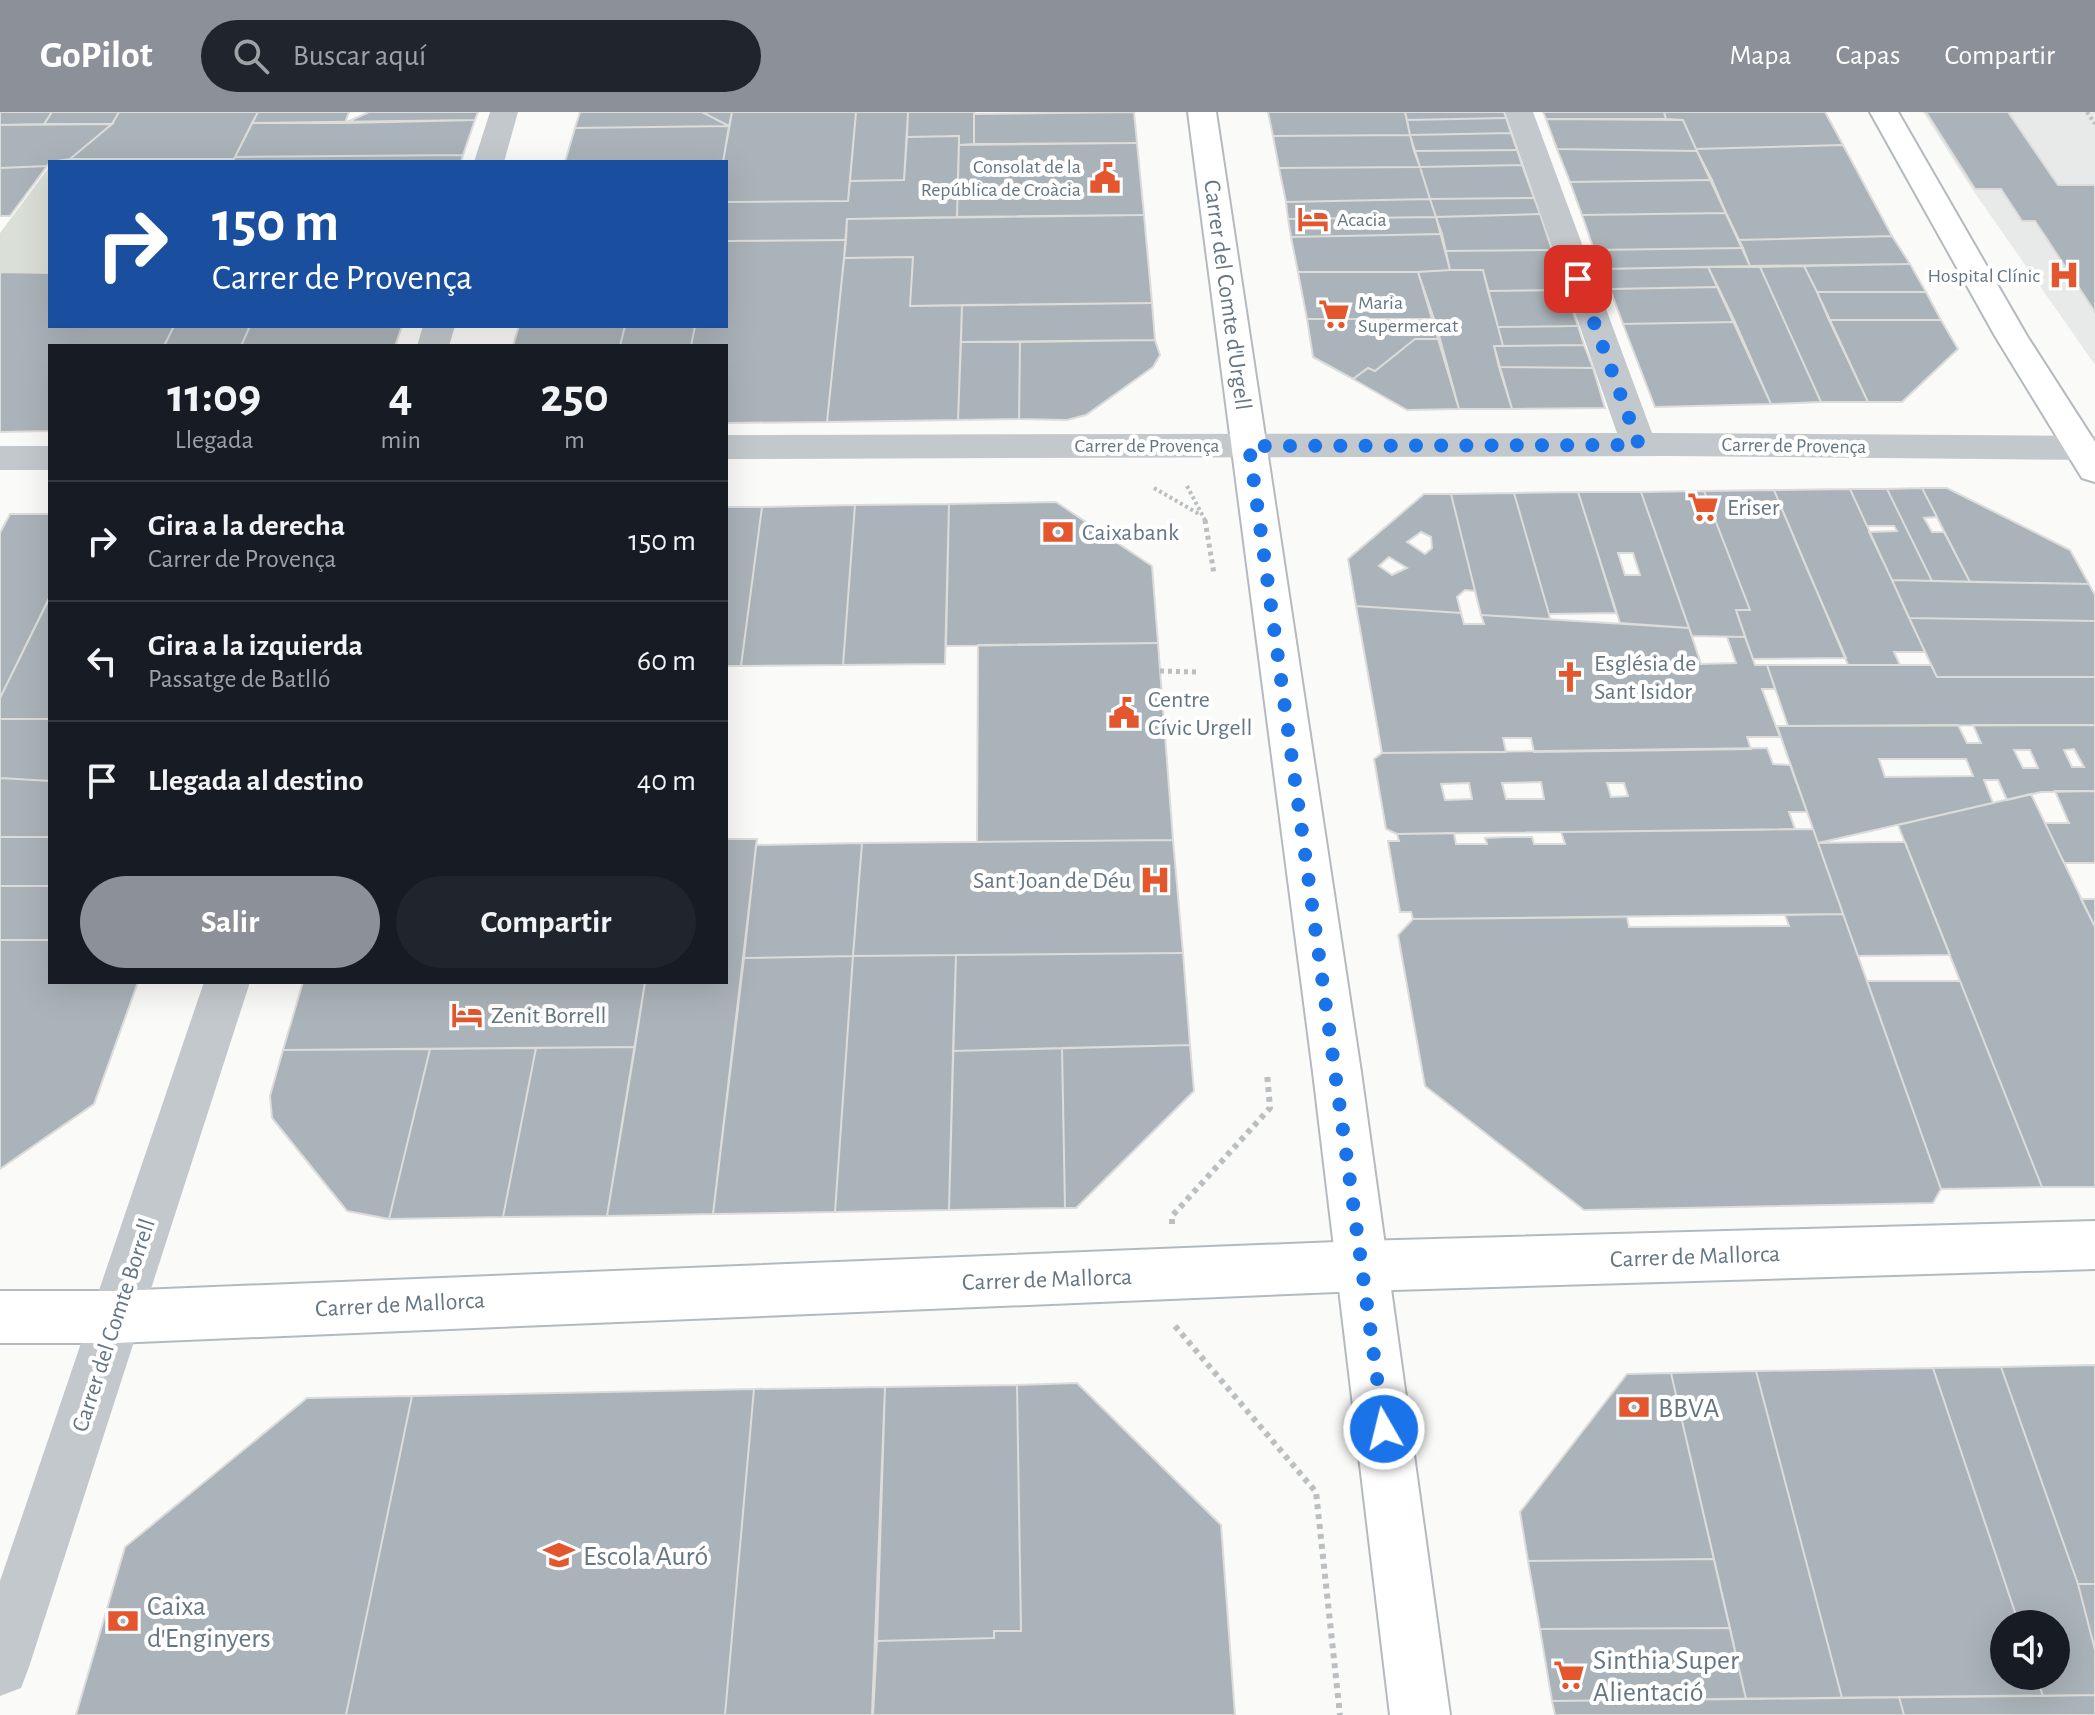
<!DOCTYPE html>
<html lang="es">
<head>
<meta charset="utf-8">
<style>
	body { margin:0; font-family:"Alegreya Sans",sans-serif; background:#20242c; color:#f1f3f6; height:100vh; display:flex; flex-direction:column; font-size:30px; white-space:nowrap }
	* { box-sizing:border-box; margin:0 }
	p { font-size:26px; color:#9ea1a6 }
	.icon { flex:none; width:44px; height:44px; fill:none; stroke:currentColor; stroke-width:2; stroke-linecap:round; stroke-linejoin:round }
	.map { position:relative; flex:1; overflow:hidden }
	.details { position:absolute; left:48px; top:232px; width:680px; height:640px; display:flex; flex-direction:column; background:#171b24; border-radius:0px; box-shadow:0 8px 32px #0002 }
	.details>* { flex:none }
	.guide { position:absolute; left:48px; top:48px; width:680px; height:168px; border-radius:0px; box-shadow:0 8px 32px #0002; background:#1a4fa0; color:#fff; overflow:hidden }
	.fabs { position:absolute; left:1990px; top:1498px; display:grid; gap:16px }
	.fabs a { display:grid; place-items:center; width:80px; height:80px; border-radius:50%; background:#171b24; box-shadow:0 8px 32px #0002; font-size:40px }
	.pin { position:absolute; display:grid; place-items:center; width:68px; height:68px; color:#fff; margin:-34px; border-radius:16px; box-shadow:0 4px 12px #0006 }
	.me { position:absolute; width:88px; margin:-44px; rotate:352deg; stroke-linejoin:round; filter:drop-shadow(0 0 6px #0008) }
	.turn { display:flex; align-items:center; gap:28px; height:168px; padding:0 32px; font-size:36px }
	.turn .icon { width:104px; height:104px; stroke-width:2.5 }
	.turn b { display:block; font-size:56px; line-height:68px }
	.eta { display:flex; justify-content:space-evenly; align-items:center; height:136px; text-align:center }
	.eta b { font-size:48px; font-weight:700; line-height:56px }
	.primary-button { display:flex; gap:16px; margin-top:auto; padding:16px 32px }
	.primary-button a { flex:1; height:92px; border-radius:48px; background:#8c9099; color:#fff; font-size:32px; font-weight:700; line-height:92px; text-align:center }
	.primary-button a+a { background:#20242c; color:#f1f3f6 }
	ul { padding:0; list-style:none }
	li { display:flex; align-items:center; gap:24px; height:120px; padding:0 32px; border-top:2px solid #363941 }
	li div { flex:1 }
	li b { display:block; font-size:30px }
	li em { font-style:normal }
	header { display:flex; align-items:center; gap:48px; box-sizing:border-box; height:112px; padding:0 40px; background:#8c9099; color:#fff }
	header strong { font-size:38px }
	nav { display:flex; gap:44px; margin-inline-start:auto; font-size:28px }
	.search { width:560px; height:72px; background:#20242c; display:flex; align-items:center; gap:20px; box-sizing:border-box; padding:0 28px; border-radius:44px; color:#9ea1a6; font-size:30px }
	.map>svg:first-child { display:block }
	.built { fill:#e8e9e9 }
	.green { fill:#dadfd7 }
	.building { fill:#aab3b9; stroke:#dcdcda; stroke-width:2; fill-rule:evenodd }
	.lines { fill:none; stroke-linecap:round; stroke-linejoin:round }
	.secondary-casing { stroke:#b3babf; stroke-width:4 }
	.primary-casing { stroke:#b5babe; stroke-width:4 }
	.path-far2 { stroke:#bbbfc2; stroke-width:4; stroke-dasharray:3 3; stroke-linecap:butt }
	.path-far1 { stroke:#bbbfc2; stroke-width:5; stroke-dasharray:4 4; stroke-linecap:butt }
	.path { stroke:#bbbfc2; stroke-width:6; stroke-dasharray:5 5; stroke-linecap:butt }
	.street { fill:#c3c8cc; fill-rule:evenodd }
	.secondary { fill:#fff; fill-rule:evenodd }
	.primary { fill:#fff; fill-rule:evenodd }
	.route { stroke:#1a73e8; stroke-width:14; stroke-dasharray:0 25.2 }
	.labels { text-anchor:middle; stroke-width:8; stroke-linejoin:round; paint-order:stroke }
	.far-poi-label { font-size:20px; fill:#657683; stroke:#fff; text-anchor:end }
	.far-street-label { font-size:20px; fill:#657683; stroke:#fff }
	.street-label { font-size:24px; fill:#657683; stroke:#fff }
	.poi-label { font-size:24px; fill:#657683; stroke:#fff; text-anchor:start }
	.near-poi-label { font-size:28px; fill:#657683; stroke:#fff; text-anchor:start }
</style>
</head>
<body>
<header>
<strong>GoPilot</strong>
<div class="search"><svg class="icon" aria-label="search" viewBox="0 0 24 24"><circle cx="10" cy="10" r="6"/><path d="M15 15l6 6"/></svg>Buscar aquí</div>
<nav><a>Mapa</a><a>Capas</a><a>Compartir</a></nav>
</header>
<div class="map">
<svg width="2095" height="1603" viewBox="0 0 2095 1603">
	<rect width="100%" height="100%" fill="#fafaf8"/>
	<!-- built -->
	<path class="built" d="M1923,0h172v253l-125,-179z"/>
	<!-- green -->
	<path class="green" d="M50,54v109l-50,1v-43z"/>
	<!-- building -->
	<path class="building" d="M0,0h52l-8,12 -44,1z
		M52,0h67l-7,12h-68z
		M119,0h139l-24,47h-164l42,-35z
		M258,0h91l-4,11h-93z
		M369,0h109l-3,8 -130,3z
		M580,0h122l27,14 -154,2z
		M702,0h30l-3,14z
		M732,0h124l-8,89 -122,1v-40h-3z
		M856,0h52l-4,68 -54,1z
		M908,0h66v32l-15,1v-9l-52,1z
		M1134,0l3,31 -163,1v-30z
		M1268,0h137l5,23 -137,1z
		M1405,0h99l2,6 -99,2z
		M1543,0h121l2,7h-120z
		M1664,0h161l18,33 -147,4 -13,-29 -17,-1z
		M1926,0h82l50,73h37v127l-60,-91h-13l-21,-32h-26z
		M1506,6l5,15 -101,2 -3,-15z
		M1546,7l137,1 14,31 -140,-2z
		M475,8l-12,35 -228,2 17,-34z
		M112,12l-42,35 -20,3 -3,4 -47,2v-43z
		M729,14l-6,36h-158l10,-34z
		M1511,21l6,17 -103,1 -4,-16z
		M1410,23l10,32 -141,1 -6,-32z
		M959,24l-2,81 -110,2 -1,21 -120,1v-39l122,-1 2,-20 54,-1 3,-43z
		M1137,31l7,72 -187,2 2,-72z
		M1843,33l49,91 -154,4 -42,-91z
		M1557,37l140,2 15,29 -142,2z
		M1517,38l5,15 -102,2 -6,-16z
		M463,43l-2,7h-229l3,-5z
		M1522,53l12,33 -104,1 -10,-32z
		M47,54l-37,50h-10v-48z
		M1420,55l10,32 -144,3 -7,-34z
		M1712,68l14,33 -144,2 -12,-33z
		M1534,86l6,16 -104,3 -6,-18z
		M1430,87l6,18 -148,2 -2,-17z
		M1726,101l17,35 -149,2 -12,-35z
		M1540,102l12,36 -107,1 -9,-34z
		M1144,103l8,88 -242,3 3,-49 -69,1 3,-39z
		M1436,105l6,17 -151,3 -3,-18z
		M1442,122l8,36 -32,2h-120l-7,-35z
		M1892,124l18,28 -160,2 -12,-26z
		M846,128l-19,182 -101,1v-77h-35l4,-20h31v-85z
		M1743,136l7,18 -148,3 -8,-19z
		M1552,138l13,40 -77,1 -5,-21h-33l-5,-19z
		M913,145l-3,49 52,-1 -4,115 -131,2 17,-164z
		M1910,152l16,28h-109l-13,-26z
		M1804,154l13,26 51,110h-47l-61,-135z
		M1708,155l10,20 -108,2 -8,-20z
		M1708,155h52l61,135 -50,2z
		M1450,158h33l20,76h-9l18,63h-53l-41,-137z
		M0,160l50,1v53h124l-10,20h-114v85l-50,1z
		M1298,160h120l16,47h-127z
		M1718,175l17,35 -112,2 -13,-35z
		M1565,178l13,36 -80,1 -10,-36z
		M1817,180h109l15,28h-112z
		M1152,191l3,37 -194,2 1,-37z
		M1307,207h127l6,20h-25l-40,32 -7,-3 -15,11 -40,-22z
		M1829,208h112l17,29 -56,53h-34z
		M1735,210l36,82 -116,3 -32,-83z
		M174,214h76l-9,20h-77z
		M250,214h152l-7,20h-154z
		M519,214h106l-5,20h-107z
		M625,214h70l-4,20h-71z
		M1578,214l6,19 -81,1 -5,-19z
		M1415,227h25l19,70 -52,1 -54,-31 15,-11 7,3z
		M1155,228l5,15 -7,12 -67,48 -19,5 -48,-1 1,-77z
		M961,230h59l-1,77 -61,1z
		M1584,233l9,23 -94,-1 -5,-21z
		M1499,255l94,1 12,40 -93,1z
		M1922,376h25l123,62 19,34 -119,-2z
		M1922,376l15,29 -13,1 8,14h12l26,50 -38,-1 -45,-92z
		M1850,377h37l45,92 -40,-1 -23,-48 28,-1 -3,-5h-27z
		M1850,377l75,163h-31l6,13h-52l-74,-175z
		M1774,378l31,74 41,94 -93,1 -17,-49h14l-46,-119z
		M1704,379l46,119h-14l9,27 -53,-1 -51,-144z
		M1578,380h63l48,136 -69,-5zM1618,441h15l7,22h-15z
		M1578,380l20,63 18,58 -67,1 -35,-121z
		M1514,381l35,121 1,5 -69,-4 -30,-121z
		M1424,382h27l24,97 -10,-1 -8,7 4,16 -105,-7 -8,-47zM1421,420l10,5 1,11 -7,6 -18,-12zM1389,445l18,11 -15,7 -13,-9z
		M1056,390l96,64 6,77 -212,3 3,-142z
		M949,392l-4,160 -102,1 12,-160z
		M855,393l-12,160 -102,1 21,-159z
		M726,395h36l-21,159h-15z
		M10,402h40v82l-50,102v-165z
		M1892,468l197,4 6,11v26l-186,-3z
		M47,491h3v116h-50v-21z
		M1356,494l105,7 3,11h20l-3,-9 208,13 12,36 35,-1 -9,-26h18l10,28h12l8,24h-13l18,48h-33l4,12 -217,3 -3,-14h-28l3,14 -124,1z
		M1909,506l186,3v56h-158z
		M1158,531l15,197 -196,2 1,-197z
		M1767,553h164l6,12h158v48l-307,1z
		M0,607h50v62l-50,-3z
		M1958,613l9,18h14l-8,-18h122v66l-54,1 -34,8 -9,-20h-14l9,23 -175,40 -41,-117zM2074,637l10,18h-12l-8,-17zM2014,638h16l8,18h-15zM1879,647h87l7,17 -88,1z
		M1767,636l6,16 17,1 17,47h-18l6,17 -398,5 -11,-5 -12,-70 8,-6zM1541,670l3,17h-38l-4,-16zM1469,671l3,16 -27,1 -4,-16zM1607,671h17l4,13 -17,1z
		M0,666l50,3v56h-50z
		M2055,679h40v72h-31l-19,-40h24z
		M2031,682l64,133v260h-53l-144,-362z
		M1813,717l30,85 -430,5 -2,-7h-11l-12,-71h11l-2,-7 57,-1 2,11h31l-2,-6 21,-1h26l2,7h31l-4,-12z
		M0,725h50v49h-50z
		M726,727h31l-44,375 -106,2 38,-234h81z
		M1173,728l10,113 -330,3 9,-113z
		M1881,730h24l45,113 -92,1 -40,-113z
		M862,731l-9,113 -109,2 12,-113z
		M0,774h50v54h-50z
		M2081,787h14v28z
		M1843,802l98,275 -8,14 -349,7 -159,-124 -27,-151 15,-16 214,-2 2,10 160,-1 -4,-11z
		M0,828h50v42h88l-44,122 -94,65z
		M1183,841l7,92 -237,6 3,-96z
		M956,843l-7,255 -114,2 18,-256z
		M853,844l-18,256 -122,2 31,-256z
		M1867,869h93l82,206 -101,2z
		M303,870h342l-10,65 -352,3z
		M1190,933l4,46 -118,117h-11l-3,-160z
		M635,935l-28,169 -104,1 33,-169z
		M536,936l-33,169 -114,2 41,-170z
		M1062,936l3,160 -116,2 4,-159z
		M430,937l-41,170 -42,-8 -75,-93 -2,-22 13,-46z
		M2095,1253v219h-17l-77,-217z
		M2001,1255l77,217 17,66v45l-52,1 -7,-20h20v-52h-37l-86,-256z
		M1933,1256l86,256h-15v52h32l7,20 -201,2 -86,-327z
		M1756,1259l86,327 -96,1 -75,-326z
		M1671,1261l43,186 -186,2 -8,-49 107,-138z
		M1077,1271l144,142 14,190h-362l4,-74 117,-3v-7h27l-4,-246z
		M1017,1273l4,246h-27v7l-117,3 8,-254z
		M885,1275l-13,328h-147l29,-326z
		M754,1277l-29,326h-379l66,-319z
		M412,1284l-66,319h-270l49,-168 182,-149z
		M1714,1447l16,69 -190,1 -12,-68z
		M2078,1472h17v66z
		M1730,1516l16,71 -194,2 -12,-72z
		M2095,1583v20h-191l-5,-18z
		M1899,1585l5,18h-349l-3,-14z"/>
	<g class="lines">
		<defs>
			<path id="secondary" d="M1870,0h28l129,224 68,106v40l-13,-4 -87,-142z
				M2095,1109v48l-734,22 -1246,52h-115v-52h115l1246,-50z"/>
			<path id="primary" d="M1188,0h28l145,960 89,643h-60l-77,-643z"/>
		</defs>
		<!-- secondary casing -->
		<use href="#secondary" class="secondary-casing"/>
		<!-- primary casing -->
		<use href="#primary" class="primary-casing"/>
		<!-- path-far2 -->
		<path class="path-far2" d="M2087,0l8,12
			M1187,374l19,36
			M1154,376l47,27"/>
		<!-- path-far1 -->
		<path class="path-far1" d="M1205,408l9,54
			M1160,559l38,1"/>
		<!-- path -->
		<path class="path" d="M1172,1112v-8l98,-108 -3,-35
			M1175,1214l141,166 24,223"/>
		<!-- street -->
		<path class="street" d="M490,0h28l-14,50h-30z
			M1505,0h28l119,321 443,3v24l-425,-4 -944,3v-24l891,-2z
			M423,214h32l-6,20h-32z
			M0,334h50v24h-50z
			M204,870h46l-221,685 -8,21 -21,8v-115z"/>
		<!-- secondary -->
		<use href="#secondary" class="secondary"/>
		<!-- primary -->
		<use href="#primary" class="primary"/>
	</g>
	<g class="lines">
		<!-- route -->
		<path class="route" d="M1384,1317l-135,-983 390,-1 -61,-166"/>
	</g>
	<!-- icons -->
	<defs>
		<symbol id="civic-bare" viewBox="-9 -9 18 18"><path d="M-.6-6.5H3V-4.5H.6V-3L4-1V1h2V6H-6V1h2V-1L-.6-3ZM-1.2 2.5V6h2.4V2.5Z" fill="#e4572e" stroke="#fff" stroke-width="2.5" paint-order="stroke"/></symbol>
		<symbol id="hotel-bare" viewBox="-9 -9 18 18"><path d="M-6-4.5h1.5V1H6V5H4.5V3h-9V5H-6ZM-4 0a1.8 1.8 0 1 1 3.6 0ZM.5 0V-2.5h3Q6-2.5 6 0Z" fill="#e4572e" stroke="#fff" stroke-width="2.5" paint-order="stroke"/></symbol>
		<symbol id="hospital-bare" viewBox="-9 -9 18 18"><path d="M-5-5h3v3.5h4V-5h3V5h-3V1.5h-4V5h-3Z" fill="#e4572e" stroke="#fff" stroke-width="2.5" paint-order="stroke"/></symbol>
		<symbol id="supermarket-bare" viewBox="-9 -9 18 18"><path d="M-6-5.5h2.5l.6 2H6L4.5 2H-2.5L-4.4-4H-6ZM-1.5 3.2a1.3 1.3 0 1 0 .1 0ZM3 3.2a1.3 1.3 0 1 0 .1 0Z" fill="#e4572e" stroke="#fff" stroke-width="2.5" paint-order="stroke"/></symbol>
		<symbol id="bank-bare" viewBox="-9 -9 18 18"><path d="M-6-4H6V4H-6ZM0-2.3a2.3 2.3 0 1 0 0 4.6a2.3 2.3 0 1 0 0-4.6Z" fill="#e4572e" stroke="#fff" stroke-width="2.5" paint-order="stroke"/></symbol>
		<symbol id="church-bare" viewBox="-9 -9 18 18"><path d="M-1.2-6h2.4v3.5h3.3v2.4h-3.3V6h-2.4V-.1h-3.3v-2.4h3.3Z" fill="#e4572e" stroke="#fff" stroke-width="2.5" paint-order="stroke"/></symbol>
		<symbol id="school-bare" viewBox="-9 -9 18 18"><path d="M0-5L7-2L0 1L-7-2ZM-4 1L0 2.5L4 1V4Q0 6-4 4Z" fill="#e4572e" stroke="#fff" stroke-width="2.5" paint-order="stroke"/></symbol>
	</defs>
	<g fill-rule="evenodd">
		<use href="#civic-bare" x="1083" y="44" width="44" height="44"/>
		<use href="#hotel-bare" x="1291" y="85" width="44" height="44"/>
		<use href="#hospital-bare" x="2042" y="141" width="44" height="44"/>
		<use href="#supermarket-bare" x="1312" y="180" width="44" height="44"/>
		<use href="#supermarket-bare" x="1681" y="373" width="44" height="44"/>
		<use href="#bank-bare" x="1036" y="398" width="44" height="44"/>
		<use href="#church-bare" x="1548" y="543" width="44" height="44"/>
		<use href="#civic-bare" x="1102" y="579" width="44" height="44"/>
		<use href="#hospital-bare" x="1133" y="746" width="44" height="44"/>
		<use href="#hotel-bare" x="445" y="881" width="44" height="44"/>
		<use href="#bank-bare" x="1612" y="1273" width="44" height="44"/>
		<use href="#school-bare" x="537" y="1421" width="44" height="44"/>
		<use href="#bank-bare" x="101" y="1487" width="44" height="44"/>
		<use href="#supermarket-bare" x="1547" y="1541" width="44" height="44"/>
	</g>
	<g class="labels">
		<!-- far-poi labels -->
		<g class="far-poi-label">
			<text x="1081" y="61">Consolat de la<tspan x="1081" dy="23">República de Croàcia</tspan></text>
			<text x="1337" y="114" text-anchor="start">Acacia</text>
			<text x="2040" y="170">Hospital Clínic</text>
			<text x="1358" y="197" text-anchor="start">Maria<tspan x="1358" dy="23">Supermercat</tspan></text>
		</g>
		<!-- far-street labels -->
		<g class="far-street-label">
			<text x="1147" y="340">Carrer de Provença</text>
			<text transform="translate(1794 333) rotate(1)" y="7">Carrer de Provença</text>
		</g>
		<!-- street labels -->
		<g class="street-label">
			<text transform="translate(1228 183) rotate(82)" y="8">Carrer del Comte d'Urgell</text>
			<text transform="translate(1695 1144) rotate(-2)" y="8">Carrer de Mallorca</text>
			<text transform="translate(1047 1167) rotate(-2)" y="8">Carrer de Mallorca</text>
			<text transform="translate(400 1192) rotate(-3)" y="8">Carrer de Mallorca</text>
			<text transform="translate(113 1213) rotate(-72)" y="8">Carrer del Comte Borrell</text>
		</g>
		<!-- poi labels -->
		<g class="poi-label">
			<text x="1727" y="403">Eriser</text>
			<text x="1082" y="428">Caixabank</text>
			<text x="1594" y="559">Església de<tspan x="1594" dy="28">Sant Isidor</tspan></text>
			<text x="1148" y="595">Centre<tspan x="1148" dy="28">Cívic Urgell</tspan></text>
			<text x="1131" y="776" text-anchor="end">Sant Joan de Déu</text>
			<text x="491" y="911">Zenit Borrell</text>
		</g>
		<!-- near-poi labels -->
		<g class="near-poi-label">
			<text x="1658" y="1305">BBVA</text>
			<text x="583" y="1453">Escola Auró</text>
			<text x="147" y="1503">Caixa<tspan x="147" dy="32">d'Enginyers</tspan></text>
			<text x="1593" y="1557">Sinthia Super<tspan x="1593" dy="32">Alientació</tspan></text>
		</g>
	</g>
</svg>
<div class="fabs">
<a><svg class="icon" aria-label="sound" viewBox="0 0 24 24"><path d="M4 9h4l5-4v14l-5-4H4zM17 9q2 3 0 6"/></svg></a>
</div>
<div class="pin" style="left:1578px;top:167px;background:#d93025"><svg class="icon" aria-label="arrive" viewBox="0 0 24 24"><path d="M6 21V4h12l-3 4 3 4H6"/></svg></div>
<svg class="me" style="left:1384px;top:1317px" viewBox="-20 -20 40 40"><circle r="17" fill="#1a73e8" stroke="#fff" stroke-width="3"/><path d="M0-11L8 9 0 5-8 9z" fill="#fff"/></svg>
<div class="guide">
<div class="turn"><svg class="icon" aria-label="right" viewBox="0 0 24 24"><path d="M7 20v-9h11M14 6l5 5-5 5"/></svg><div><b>150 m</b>Carrer de Provença</div></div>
</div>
<section class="details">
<div class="eta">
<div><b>11:09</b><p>Llegada</p></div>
<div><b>4</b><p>min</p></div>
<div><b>250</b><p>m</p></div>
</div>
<ul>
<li><svg class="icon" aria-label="right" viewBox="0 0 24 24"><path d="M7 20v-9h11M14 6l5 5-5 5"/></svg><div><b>Gira a la derecha</b><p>Carrer de Provença</p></div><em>150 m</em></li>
<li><svg class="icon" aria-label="left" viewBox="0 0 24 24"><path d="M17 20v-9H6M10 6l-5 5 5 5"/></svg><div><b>Gira a la izquierda</b><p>Passatge de Batlló</p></div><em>60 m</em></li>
<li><svg class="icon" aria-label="arrive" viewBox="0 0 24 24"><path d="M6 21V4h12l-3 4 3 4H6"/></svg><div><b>Llegada al destino</b></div><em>40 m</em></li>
</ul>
<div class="primary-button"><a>Salir</a><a>Compartir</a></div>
</section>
</div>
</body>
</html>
